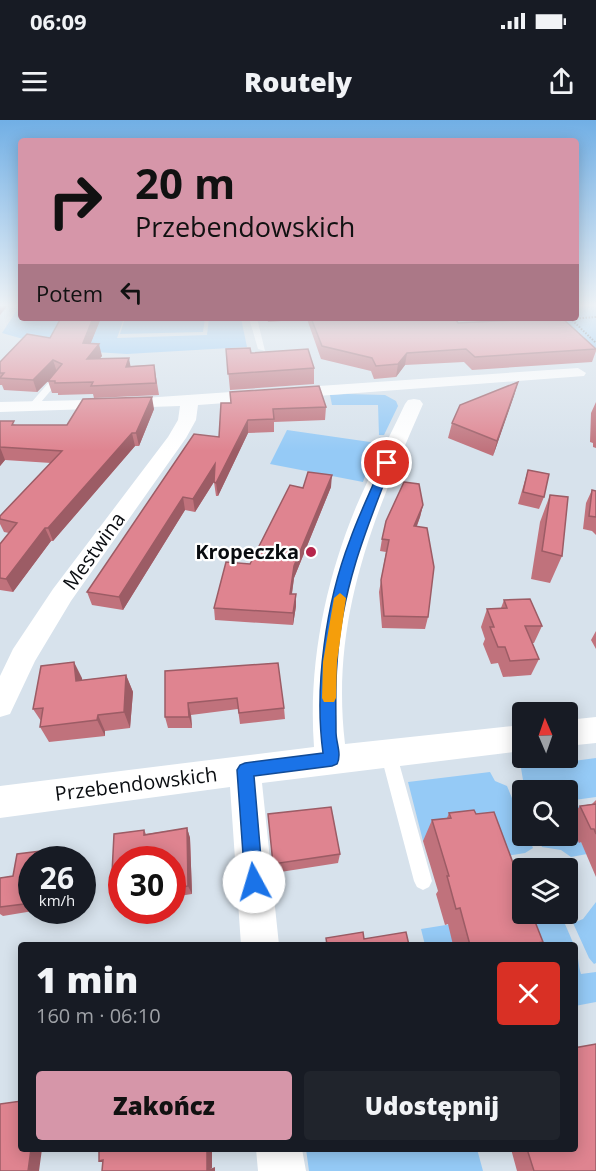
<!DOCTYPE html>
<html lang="pl">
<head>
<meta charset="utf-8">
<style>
	body { margin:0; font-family:"Open Sans",sans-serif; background:#20242c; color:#f1f3f6; height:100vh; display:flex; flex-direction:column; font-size:22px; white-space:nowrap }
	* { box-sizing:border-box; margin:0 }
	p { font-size:20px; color:#9ea1a6 }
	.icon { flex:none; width:33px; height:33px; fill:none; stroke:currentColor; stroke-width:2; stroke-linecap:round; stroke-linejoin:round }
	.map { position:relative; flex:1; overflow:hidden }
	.panel { position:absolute; left:18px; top:822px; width:560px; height:210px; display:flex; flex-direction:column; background:#171b24; border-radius:6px; box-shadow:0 3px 15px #0003 }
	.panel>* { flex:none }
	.hud { position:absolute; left:18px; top:18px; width:561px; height:183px; border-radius:6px; box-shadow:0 3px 15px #0003; background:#d696a9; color:#111; overflow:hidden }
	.needle { width:39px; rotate:358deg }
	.controls { position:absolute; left:512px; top:582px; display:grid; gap:12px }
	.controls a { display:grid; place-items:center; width:66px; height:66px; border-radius:6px; background:#171b24; box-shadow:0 3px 15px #0003; font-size:30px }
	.speed { position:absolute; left:18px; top:726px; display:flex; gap:12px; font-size:30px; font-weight:700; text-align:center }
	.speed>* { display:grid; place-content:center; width:78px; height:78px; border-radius:50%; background:#171b24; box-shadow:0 3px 15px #0003; line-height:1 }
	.speed small { font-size:15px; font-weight:400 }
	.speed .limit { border:9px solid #d22; background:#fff; color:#111 }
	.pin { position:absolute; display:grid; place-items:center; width:51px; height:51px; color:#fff; margin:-26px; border:3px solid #fff; border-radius:50%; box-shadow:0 2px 6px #0007 }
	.me { position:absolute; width:66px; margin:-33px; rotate:354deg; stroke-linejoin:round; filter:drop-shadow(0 0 4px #0008) }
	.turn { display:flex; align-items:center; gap:21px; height:126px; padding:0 18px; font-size:27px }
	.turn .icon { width:78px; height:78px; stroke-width:2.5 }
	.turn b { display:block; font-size:42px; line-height:51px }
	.then { display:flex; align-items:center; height:57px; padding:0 18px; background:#0003; gap:12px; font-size:22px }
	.round { display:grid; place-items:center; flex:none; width:63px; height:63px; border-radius:6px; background:#20242c }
	.head { display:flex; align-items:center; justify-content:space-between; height:102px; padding:0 18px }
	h1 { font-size:36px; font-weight:800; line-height:45px }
	.cta { display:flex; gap:12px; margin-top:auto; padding:12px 18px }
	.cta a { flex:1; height:69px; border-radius:6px; background:#d696a9; color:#111; font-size:24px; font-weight:800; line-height:69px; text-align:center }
	.cta a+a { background:#20242c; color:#f1f3f6 }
	.status { display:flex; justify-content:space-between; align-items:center; height:42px; padding:0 30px; background:#171b24; direction:ltr }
	.status svg { height:16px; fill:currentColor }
	header { display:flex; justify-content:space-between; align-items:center; height:78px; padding:0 18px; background:#171b24; font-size:27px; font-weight:800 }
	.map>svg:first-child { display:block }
	.green { fill:#95caf6 }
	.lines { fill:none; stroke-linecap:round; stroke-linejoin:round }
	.path { stroke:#686f76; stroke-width:2; stroke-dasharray:1.5 1.5; stroke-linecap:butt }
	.service { fill:#fff; fill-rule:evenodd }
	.minor { fill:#fff; fill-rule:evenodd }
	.wall { fill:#c0727c }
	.shaded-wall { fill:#9c5c65 }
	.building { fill:#df8490; stroke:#9c5c65; stroke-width:1.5 }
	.route { fill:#1a73e8; stroke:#114b97; stroke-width:1.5 }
	.slow { fill:#f59e0b }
	.poi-dot { fill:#b6254b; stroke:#fff; stroke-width:2 }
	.labels { text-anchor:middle; stroke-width:4.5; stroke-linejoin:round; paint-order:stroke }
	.street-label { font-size:20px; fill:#090c10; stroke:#fff }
	.poi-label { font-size:20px; font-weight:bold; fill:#090c10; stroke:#fff; text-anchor:end }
</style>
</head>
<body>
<div class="status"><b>06:09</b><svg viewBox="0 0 49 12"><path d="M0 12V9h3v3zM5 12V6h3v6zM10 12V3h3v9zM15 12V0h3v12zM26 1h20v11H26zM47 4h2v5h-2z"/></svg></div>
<header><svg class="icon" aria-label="menu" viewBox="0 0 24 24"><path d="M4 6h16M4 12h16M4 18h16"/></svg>Routely<svg class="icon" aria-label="share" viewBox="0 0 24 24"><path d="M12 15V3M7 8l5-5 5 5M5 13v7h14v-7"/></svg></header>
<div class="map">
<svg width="596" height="1051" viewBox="0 0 596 1051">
	<rect width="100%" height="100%" fill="#d7e2ec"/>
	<!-- green -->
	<path class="green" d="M21,184v14h51l19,15 4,-1 6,-14h23l-7,20 90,-3 2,-17h32l6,29 -120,7 -65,-4 -60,-17z
		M576,184h20v46l-37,-32h17z
		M125,198h80l-2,14 -83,2z
		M348,274l37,1 11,6 2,5 -14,29h-5l-1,-30h-46l-2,-10z
		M287,310l90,13 -14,39 -93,-18z
		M596,638v39l-29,4v-11h-45v8l-6,-14 7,-4 -2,-12z
		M490,652l5,9 12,5 7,17 -1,7 9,10v16h6l5,12 -8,5 -31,5 -71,-17 -15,-59z
		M596,684l-15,38 6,12 -16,3 -10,-7 -19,-3 -5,-11h30v-28z
		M596,782v61l-2,1 -5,-6 -16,-35 10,-4z
		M547,801l18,3 9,21h-43l-7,-20z
		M452,804l1,21h-28l-4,-16z
		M575,827c4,10 3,18 6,27l15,-2v30l-21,4z
		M306,1029h171l6,22h-174z"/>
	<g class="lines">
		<!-- path -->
		<path class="path" d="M596,197l-25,2 25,24"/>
		<!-- service -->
		<path class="service" d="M249,198h8l8,33 -7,-2z
			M56,254l7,2 -27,32h-6v-4z
			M388,625l6,2 2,5 36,129 -3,6 -6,3 -6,-3 -3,-6 -34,-129 2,-5z"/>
		<!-- minor -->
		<path class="minor" d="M578,248l8,5 -2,3 -386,29 -2,15 -10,18 -115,163 -36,60 -25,53 -10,3v-41l13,-27 40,-60 115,-152 10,-17 2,-14 -180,6v-10l130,-3z
			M414,279l6,1 3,4c-49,112 -93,214 -78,340l177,-19v26l-260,32 17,162h-38l-11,-158 -230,31v-32l314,-39c-6,-81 11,-165 42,-240 15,-35 33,-69 49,-103l3,-4z
			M596,597v26l-29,3v-26z
			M256,1029h46l4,22h-48z"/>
	</g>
	<!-- wall -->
	<path class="wall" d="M101,198l-11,26 12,12 -2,2 31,8 23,-1 5,30 -65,3 -1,-4 -35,1v-2h-6l-4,-12 -11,11 -33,-2 -2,-5h-2v-23z
		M267,198h188l3,5 59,-3 -1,-2h46l34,31v2l-4,11 -120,8 -8,-8 -59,3 -9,12 -22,2 -3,-8 -50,-12 -14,-40 -39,3z
		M226,229l25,4 63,15v16l-84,6z
		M518,262l-25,74 -45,-18 4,-15z
		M596,282v46l-3,-1v-4l-3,-1 1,-29z
		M221,283l105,4 -1,13 -51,2v10l-26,1 -30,63h-2l-2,-14 -19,30 -10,-2 -62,100 -31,-5 -5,-13 132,-155z
		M154,289l-15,37h-4l-82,95h-2l-38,51 -13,-2v-46l9,-11 -5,-1 -4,-8v-8l51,-53 -46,-3 -5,6v-45l16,4h51z
		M528,350l16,27 -5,12 -21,-5z
		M331,367l-37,91 -2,16h4v12l-3,19 -78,-5 -1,-12 36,-44 53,-76z
		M592,370l4,1v44l-4,-4 -9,-2 3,-26z
		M550,375l12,61 -12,27 -19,-4 9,-57z
		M423,385l-3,12 -3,9 11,91 -3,12 -43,-1 -3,-36 7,-40 -6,-1 2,-12z
		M504,480l38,26 -8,17h-2l7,16 -8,16 -28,2 -5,-14 -7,1 -8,-20 2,-5 -4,-12 6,-18 14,-1z
		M596,511v18l-5,-9z
		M165,551l119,37 1,11 -45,5 -2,-15 -47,6 1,13h-24l-3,-11z
		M126,555l7,17 -3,36 -25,3v5l-56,6 -9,-15 1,-6 -8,-12 49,-31v2z
		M596,680v77l-15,-35 -2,1 -11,-23 12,-14 12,-2z
		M449,693l94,129 -4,3h-86l-5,-21 -3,1 -9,-31 2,-3 -15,-50 9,-21 15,-2z
		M268,694l72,40 -2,9 -64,10z
		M187,708l3,10 2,56 -20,3v-37h-50v41h-5l-6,-8 3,-59 30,-4 2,4z
		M65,728l8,9 -1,3h-40v50h7l-36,6 -3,-2v-36l13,-2 4,-22z
		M511,1029h63l22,22h-79z"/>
	<!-- shaded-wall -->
	<path class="shaded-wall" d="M0,184h9l-9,11z
		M93,198h8l-15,37 -3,-12z
		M268,198h39v1l-39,3z
		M99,224l3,12 -12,14 -3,-11z
		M407,233l-2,12 -9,12 2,-13z
		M129,238l2,11 -5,-2z
		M53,240l4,12 -20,20 -4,-12z
		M518,262l-4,14 -21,60 4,-15z
		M152,277l2,12 -15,37 -3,-13z
		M248,300v13l-30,63 -2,-13z
		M132,313l3,13 -82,95 -5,-13z
		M0,327l5,13 -5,6z
		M215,344l2,13 -22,35 -2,-13z
		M332,355l-1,12 -37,91 -4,28v-12l4,-28z
		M183,377l2,13 -62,100 -4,-13z
		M423,385l-3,12 -8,21 2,-12z
		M45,408l6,13 -38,51 -7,-13z
		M296,474v12l-3,19v-12z
		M74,542l8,16 2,19 -8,-16z
		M126,555l7,17 -3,36 -6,-16z
		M188,583l3,12 1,13 -3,-11z
		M98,595l7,16v5l-8,-16z
		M187,708l3,10 2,56 -4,-8z
		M65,728l8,9 -1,3h-8z
		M31,1029h11l-3,22h-11z
		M207,1029h5v19l-5,2z
		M215,1047v4h-5v-2z"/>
	<!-- building -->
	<path class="building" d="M61,198h32l-10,25 16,1 -12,15 42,-1 -3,9 28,-2 2,18 -65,3 2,-4 -38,1v-2h-7l14,-17 -9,-4 -20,20 -33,-2 4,-5h-4v-11l27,-28 23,4z
		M311,198h144l3,5 76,-4 -1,-1h29l34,31 -121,8 -9,-8 -59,4 -9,11 -22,2 -4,-8 -50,-12z
		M250,228l1,5 57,-4 6,19 -86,6 -2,-25z
		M518,262l-21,59 -45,-18 8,-18z
		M319,266l7,21 -53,2 1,10 -26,1 -32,63 -2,-1 1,-18 -22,35 -10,-2 -64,100 -32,-5 107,-158 25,3 2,-34h10l-1,-11z
		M152,277l-16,36h-4l-84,95h-3l-39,51 -6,-1v-34l17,-21 -17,-4v-3l62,-65 -62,-4v-26h14l-2,4h55l16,-26z
		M528,350l21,4 -5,23 -21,-5z
		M308,352l24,3 -38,91 -4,28h6l-3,19 -79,-5 12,-46 24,2 40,-79 13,3z
		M404,362l15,2 4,21 -9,21 13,2 7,39 -6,50 -44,-1 -3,-36 8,-40 -7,-1 4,-18z
		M592,370l4,1v26l-7,-1z
		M550,375l18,2 -6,59 -20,-5z
		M530,479l12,27h-17l14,33 -29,2 -5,-14h-7l-8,-20h4l-7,-18 20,-1 -3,-8z
		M74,542l2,19 50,-6 -2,37 -26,3 -1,5 -57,7 3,-19 -10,1 8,-43z
		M278,543l6,45 -45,5 -2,-15 -49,5 1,14h-24v-46z
		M596,684v30l-2,-5h-3l-11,-23z
		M331,687l9,47 -67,10 -5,-50z
		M474,690l2,4 18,-2 28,75v27h10l11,28 -16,3h-57l-10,-37 -4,1 -9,-33h2l-17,-56 19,-2 -2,-5z
		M187,708l1,58 -16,3v-29h-50v32l-11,1 3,-59 30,-4v5z
		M65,728l-1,12h-32v43l-32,4v-29l13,-2 4,-22z
		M363,812l1,7 42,-7 3,13h-82l-1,-7z
		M596,924v127h-62l-7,-22h47v-101z
		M21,981v48h10l-3,22h-28v-67z
		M99,1029h108v21l3,-1v2h-108l1,-11 -4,1z"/>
	<!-- sky -->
	<linearGradient id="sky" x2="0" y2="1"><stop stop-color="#71afe5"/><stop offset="0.56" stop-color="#edf2f6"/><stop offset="1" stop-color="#edf2f6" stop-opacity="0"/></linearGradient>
	<rect width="596" height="331" fill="url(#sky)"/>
	<!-- route -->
	<path class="route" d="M387,340l5,3c-26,66 -51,128 -55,200 -2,23 -1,46 -1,69 0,11 6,22 1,32l-5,2 -78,10 9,106 -2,7 -7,2 -6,-2 -3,-7 -8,-112 3,-5 5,-2 78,-10c-9,-66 3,-151 27,-213 9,-26 22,-51 32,-77z"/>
	<!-- slow -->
	<path class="slow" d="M340,473l6,5 -9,64 -1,36 -2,4h-10l-2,-4 1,-36 11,-64z"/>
	<!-- markers -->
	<circle class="poi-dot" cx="311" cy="432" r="6"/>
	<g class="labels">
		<!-- street labels -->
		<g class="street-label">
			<text transform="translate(94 431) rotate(-54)" y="7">Mestwina</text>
			<text transform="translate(136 664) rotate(-7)" y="7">Przebendowskich</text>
		</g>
		<!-- poi labels -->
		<g class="poi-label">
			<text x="299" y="439">Kropeczka</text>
		</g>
	</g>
</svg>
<div class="controls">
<a><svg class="needle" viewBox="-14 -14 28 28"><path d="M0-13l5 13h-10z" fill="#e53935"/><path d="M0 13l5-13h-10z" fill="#9ea1a6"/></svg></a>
<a><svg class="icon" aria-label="search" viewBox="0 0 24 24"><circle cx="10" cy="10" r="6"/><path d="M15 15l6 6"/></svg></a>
<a><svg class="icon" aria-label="layers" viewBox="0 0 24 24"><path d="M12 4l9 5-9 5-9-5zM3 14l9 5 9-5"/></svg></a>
</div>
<div class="speed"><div>26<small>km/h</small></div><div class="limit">30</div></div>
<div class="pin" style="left:387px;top:343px;background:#d93025"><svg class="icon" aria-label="arrive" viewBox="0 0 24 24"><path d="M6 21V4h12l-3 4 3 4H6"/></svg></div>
<svg class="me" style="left:254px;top:762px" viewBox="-20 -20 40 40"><circle r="19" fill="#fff"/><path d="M0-13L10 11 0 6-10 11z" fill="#1a73e8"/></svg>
<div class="hud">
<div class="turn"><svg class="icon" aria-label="right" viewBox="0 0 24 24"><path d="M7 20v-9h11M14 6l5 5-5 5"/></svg><div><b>20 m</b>Przebendowskich</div></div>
<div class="then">Potem<svg class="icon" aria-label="left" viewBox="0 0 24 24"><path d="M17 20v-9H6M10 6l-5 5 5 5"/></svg></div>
</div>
<section class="panel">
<div class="head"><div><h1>1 min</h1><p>160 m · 06:10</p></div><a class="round" style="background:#d93025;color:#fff"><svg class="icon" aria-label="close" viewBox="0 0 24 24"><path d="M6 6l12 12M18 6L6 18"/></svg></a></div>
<div class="cta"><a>Zakończ</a><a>Udostępnij</a></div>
</section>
</div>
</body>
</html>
